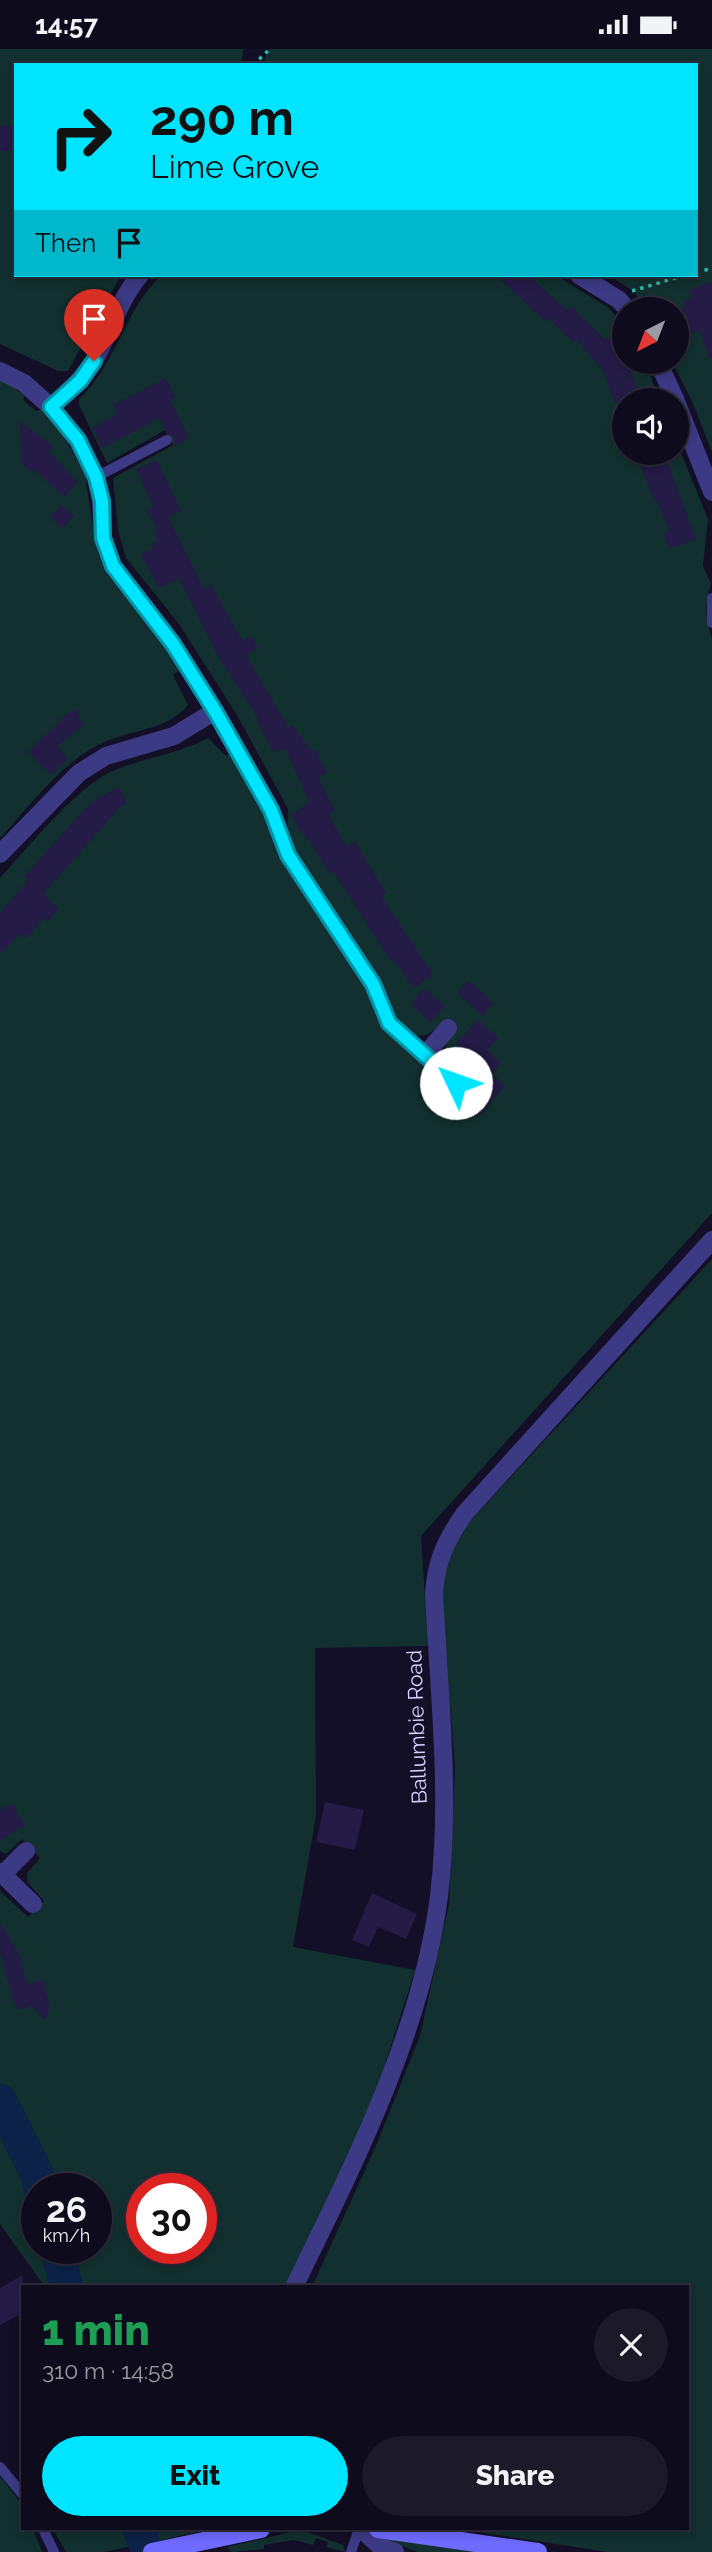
<!DOCTYPE html>
<html lang="en">
<head>
<meta charset="utf-8">
<style>
	body { margin:0; font-family:Raleway,sans-serif; background:#1c1929; color:#f1f3f6; height:100vh; display:flex; flex-direction:column; font-size:26px; white-space:nowrap }
	* { box-sizing:border-box; margin:0 }
	p { font-size:23px; color:#9b9ba3 }
	.icon { flex:none; width:38px; height:38px; fill:none; stroke:currentColor; stroke-width:2; stroke-linecap:round; stroke-linejoin:round }
	.map { position:relative; flex:1; overflow:hidden }
	.details { position:absolute; left:21px; top:2236px; width:668px; height:245px; display:flex; flex-direction:column; background:#0e0b1c; border-radius:0px; box-shadow:0 4px 10px #0003,0 0 0 2px #2e2b3b }
	.details>* { flex:none }
	.banner { position:absolute; left:14px; top:14px; width:684px; height:214px; border-radius:0px; box-shadow:0 4px 10px #0003,0 0 0 2px #2e2b3b; background:#00e5ff; color:#111; overflow:hidden }
	.needle { width:46px; rotate:222deg }
	.controls { position:absolute; left:612px; top:248px; display:grid; gap:14px }
	.controls a { display:grid; place-items:center; width:77px; height:77px; border-radius:50%; background:#0e0b1c; box-shadow:0 4px 10px #0003,0 0 0 2px #2e2b3b; font-size:35px }
	.speed { position:absolute; left:21px; top:2124px; display:flex; gap:14px; font-size:35px; font-weight:700; text-align:center }
	.speed>* { display:grid; place-content:center; width:91px; height:91px; border-radius:50%; background:#0e0b1c; box-shadow:0 4px 10px #0003,0 0 0 2px #2e2b3b; line-height:1 }
	.speed small { font-size:18px; font-weight:400 }
	.speed .limit { border:10px solid #d22; background:#fff; color:#111 }
	.pin { position:absolute; display:grid; place-items:center; width:60px; height:60px; color:#fff; margin:-72px -30px; border-radius:50% 50% 50% 0; rotate:-45deg; box-shadow:0 0 7px #0007 }
	.pin .icon { rotate:45deg }
	.me { position:absolute; width:77px; margin:-38px; rotate:312deg; stroke-linejoin:round; filter:drop-shadow(0 0 5px #0008) }
	.turn { display:flex; align-items:center; gap:24px; height:147px; padding:0 21px; font-size:32px }
	.turn .icon { width:91px; height:91px; stroke-width:2.5 }
	.turn b { display:block; font-size:49px; line-height:60px }
	.then { display:flex; align-items:center; height:66px; padding:0 21px; background:#0003; gap:14px; font-size:26px }
	.round { display:grid; place-items:center; flex:none; width:74px; height:74px; border-radius:37px; background:#1c1929 }
	.headline { display:flex; align-items:center; justify-content:space-between; height:119px; padding:0 21px }
	h1 { font-size:42px; font-weight:800; line-height:52px; color:#1e9e55 }
	.button { display:flex; gap:14px; margin-top:auto; padding:14px 21px }
	.button a { flex:1; height:80px; border-radius:42px; background:#00e5ff; color:#111; font-size:28px; font-weight:800; line-height:80px; text-align:center }
	.button a+a { background:#1c1929; color:#f1f3f6 }
	.status { display:flex; justify-content:space-between; align-items:center; height:49px; padding:0 35px; background:#0e0b1c; direction:ltr }
	.status svg { height:19px; fill:currentColor }
	.map>svg:first-child { display:block }
	.green { fill:#12302f; fill-rule:evenodd }
	.lines { fill:none; stroke-linecap:round; stroke-linejoin:round }
	.river { stroke:#0c2248; stroke-width:33 }
	.building { fill:#241b47 }
	.path { stroke:#2fb8b0; stroke-width:3.5; stroke-dasharray:3.5 5; stroke-linecap:butt }
	.lane { stroke:#3d3a85; stroke-width:10 }
	.street { stroke:#3d3a85; stroke-width:18 }
	.secondary { stroke:#6f6bff; stroke-width:18 }
	.route-casing { stroke:#0095a6; stroke-width:18 }
	.route { stroke:#00e5ff; stroke-width:12 }
	.labels { text-anchor:middle; stroke-width:7; stroke-linejoin:round; paint-order:stroke }
	.street-label { font-size:21px; fill:#d9d4ff; stroke:#130f26 }
</style>
</head>
<body>
<div class="status"><b>14:57</b><svg viewBox="0 0 49 12"><path d="M0 12V9h3v3zM5 12V6h3v6zM10 12V3h3v9zM15 12V0h3v12zM26 1h20v11H26zM47 4h2v5h-2z"/></svg></div>
<div class="map">
<svg width="712" height="2503" viewBox="0 0 712 2503">
	<rect width="100%" height="100%" fill="#130f26"/>
	<!-- green -->
	<path class="green" d="M0,0h243l-2,16h-225v210h105l-53,96h-10l-58,-27z
		M269,0h443v403l-20,-51 -20,-39h5v-52h-33l-9,-18 -27,-17h88v-210h-433z
		M162,226h393l54,33 15,18 1,36h20l15,39h-35v52h52v-10l31,76 -5,47 8,18c-7,21 -6,34 1,54v575l-291,323 7,110 -113,2 1,168 -23,131 122,23 -35,110 -34,82 -59,125h-242l-45,-63v-333l28,26 16,-16 -17,-19v-9l13,-15 -18,-19 -16,15 -6,-3v-973c28,-30 79,-95 117,-109 31,-12 61,-15 91,-31l18,18 5,-4 46,87 2,18 88,132 16,38 63,36 -4,-11 11,-19 -12,-10c-8,9 -19,18 -32,9 -18,-13 -21,-37 -31,-55 -29,-48 -61,-94 -91,-140l1,-28 -51,-94 -58,-91 -53,-66 -8,-27 -5,-53 60,-33 -8,-15 -58,33 -28,-58v-6c38,-35 45,-90 83,-124zM37,2140h59v60h-59zM142,2140h59v60h-59z
		M0,331l25,15 -2,5 13,11 6,-2 19,22 27,48 -2,4 11,67 9,23 54,66 19,32 -6,4 15,30c-23,27 -58,24 -88,39 -40,20 -70,62 -100,94z
		M712,1210v1293h-105l-147,-23h228v-242h-376l63,-139 45,-112 29,-132 6,-138 -14,-174 8,-39 23,-34z
		M0,2427l23,30v23h10l9,23h-42z
		M53,2480h145v3l-94,20h-38z
		M291,2483h16l36,13 2,7 -19,-5 2,-5 -12,-4 -3,7 -19,-5 -30,5v4l-32,3 -5,-5z
		M381,2489l99,14h-62z"/>
	<g class="lines">
		<!-- river -->
		<path class="river" d="M0,2051l37,74 3,15
			M56,2200l11,38
			M139,2480l9,23"/>
	</g>
	<!-- building -->
	<path class="building" d="M16,76v25l-16,1v-25z
		M495,226h32l40,35 3,-4 35,34 3,-3 17,21 14,35 -24,10 -12,-32 -27,-32 -3,3 -25,-24 -3,3z
		M712,233v76h-3l-9,-27 -11,3 -3,-9 -9,3v-18l8,-2 -2,-7 8,-3 -2,-8z
		M165,329l11,19 -6,3 19,38 -15,8v-9l-7,-4 -8,-15 -57,30 -10,-20 25,-14 -4,-9z
		M20,372l34,26 -5,5 29,30 -14,15 -29,-26h-5l-8,-7z
		M636,404h28l32,86 -27,10 -6,-15 6,-3 -12,-30 -3,1z
		M157,411l24,51 -13,6 36,72 7,-4 31,56 8,-5 8,12 -12,7 42,72 4,-2 19,26 4,-2 12,24 -9,4 17,34 -7,3 18,33 9,-5 31,51 -5,3 52,79 -20,13 -17,-26 -2,1 -10,-12 -51,-80 -4,2 -18,-30 -12,-13 -8,-15 18,-13 -23,-53 -13,3 -16,-31 2,-1 -41,-64 -39,-78 -20,11 -18,-35 12,-6 -2,-4 7,-4 -4,-10 3,-1 -11,-19 7,-3 -17,-38z
		M61,456l13,11 -12,13 -12,-12z
		M75,660l9,16 -27,21 11,12 -17,17 -23,-23 33,-32 -1,-2z
		M119,738l8,16 -7,4 -77,87 16,15 -11,12 -4,-3 -17,20 -6,-4 -21,20v-41l28,-33 -4,-4 68,-75z
		M468,931l25,23 -11,13 -25,-23z
		M424,939l21,18 -14,16 -20,-18z
		M478,971l20,18 -11,12 14,13 -10,11 14,12 -27,30 -11,-10 12,-19 -10,-10 11,-12 -24,-22z
		M325,1753l39,8 -9,40 -39,-8z
		M11,1754l14,22 -25,16v-31z
		M372,1844l45,21 -11,25 -28,-12 -9,20 -17,-7z
		M0,1874l19,31 8,30 16,-4 7,27 -5,12 -14,-13 -15,4 -16,-58z
		M23,2226v38l-23,12v-37z"/>
	<g class="lines">
		<!-- path -->
		<path class="path" d="M253,16l17,-16
			M696,222l16,-2
			M632,242l53,-16"/>
		<!-- lane -->
		<path class="lane" d="M96,428l71,-37
			M712,549v25
			M0,2418l23,28
			M43,2480l11,23
			M351,2503l8,-23"/>
		<!-- street -->
		<path class="street" d="M579,226l40,25 9,10
			M658,313l18,39
			M0,322l24,12 27,24 27,33 18,37 5,24 2,37 10,28 60,78 42,67 56,99 17,45 85,129 16,39 67,60
			M677,355l35,88
			M51,358c15,-14 31,-27 42,-45 18,-29 25,-61 47,-87
			M0,805l79,-81 27,-17 68,-20 41,-25
			M425,1006l23,-27
			M0,1823l33,32
			M2,1826l24,-24
			M294,2238c59,-121 128,-256 145,-391 12,-100 0,-203 -5,-302 2,-34 12,-54 31,-81l247,-273
			M361,2480l20,18 14,5"/>
		<!-- secondary -->
		<path class="secondary" d="M378,2480l160,23
			M152,2503l109,-23"/>
	</g>
	<g class="lines">
		<defs>
			<path id="route" d="M94,312l-14,20 -29,26 27,33 18,37 6,24 1,37 10,28 60,78 42,67 56,99 17,45 85,129 16,39 67,60"/>
		</defs>
		<!-- route casing -->
		<use href="#route" class="route-casing"/>
		<!-- route -->
		<use href="#route" class="route"/>
	</g>
	<g class="labels">
		<!-- street labels -->
		<g class="street-label">
			<text transform="translate(417 1678) rotate(-92)" y="7">Ballumbie Road</text>
		</g>
	</g>
</svg>
<div class="controls">
<a><svg class="needle" viewBox="-14 -14 28 28"><path d="M0-13l5 13h-10z" fill="#e53935"/><path d="M0 13l5-13h-10z" fill="#9b9ba3"/></svg></a>
<a><svg class="icon" aria-label="sound" viewBox="0 0 24 24"><path d="M4 9h4l5-4v14l-5-4H4zM17 9q2 3 0 6"/></svg></a>
</div>
<div class="speed"><div>26<small>km/h</small></div><div class="limit">30</div></div>
<div class="pin" style="left:94px;top:312px;background:#d93025"><svg class="icon" aria-label="arrive" viewBox="0 0 24 24"><path d="M6 21V4h12l-3 4 3 4H6"/></svg></div>
<svg class="me" style="left:456px;top:1034px" viewBox="-20 -20 40 40"><circle r="19" fill="#fff"/><path d="M0-13L10 11 0 6-10 11z" fill="#00e5ff"/></svg>
<div class="banner">
<div class="turn"><svg class="icon" aria-label="right" viewBox="0 0 24 24"><path d="M7 20v-9h11M14 6l5 5-5 5"/></svg><div><b>290 m</b>Lime Grove</div></div>
<div class="then">Then<svg class="icon" aria-label="arrive" viewBox="0 0 24 24"><path d="M6 21V4h12l-3 4 3 4H6"/></svg></div>
</div>
<section class="details">
<div class="headline"><div><h1>1 min</h1><p>310 m · 14:58</p></div><a class="round"><svg class="icon" aria-label="close" viewBox="0 0 24 24"><path d="M6 6l12 12M18 6L6 18"/></svg></a></div>
<div class="button"><a>Exit</a><a>Share</a></div>
</section>
</div>
</body>
</html>
